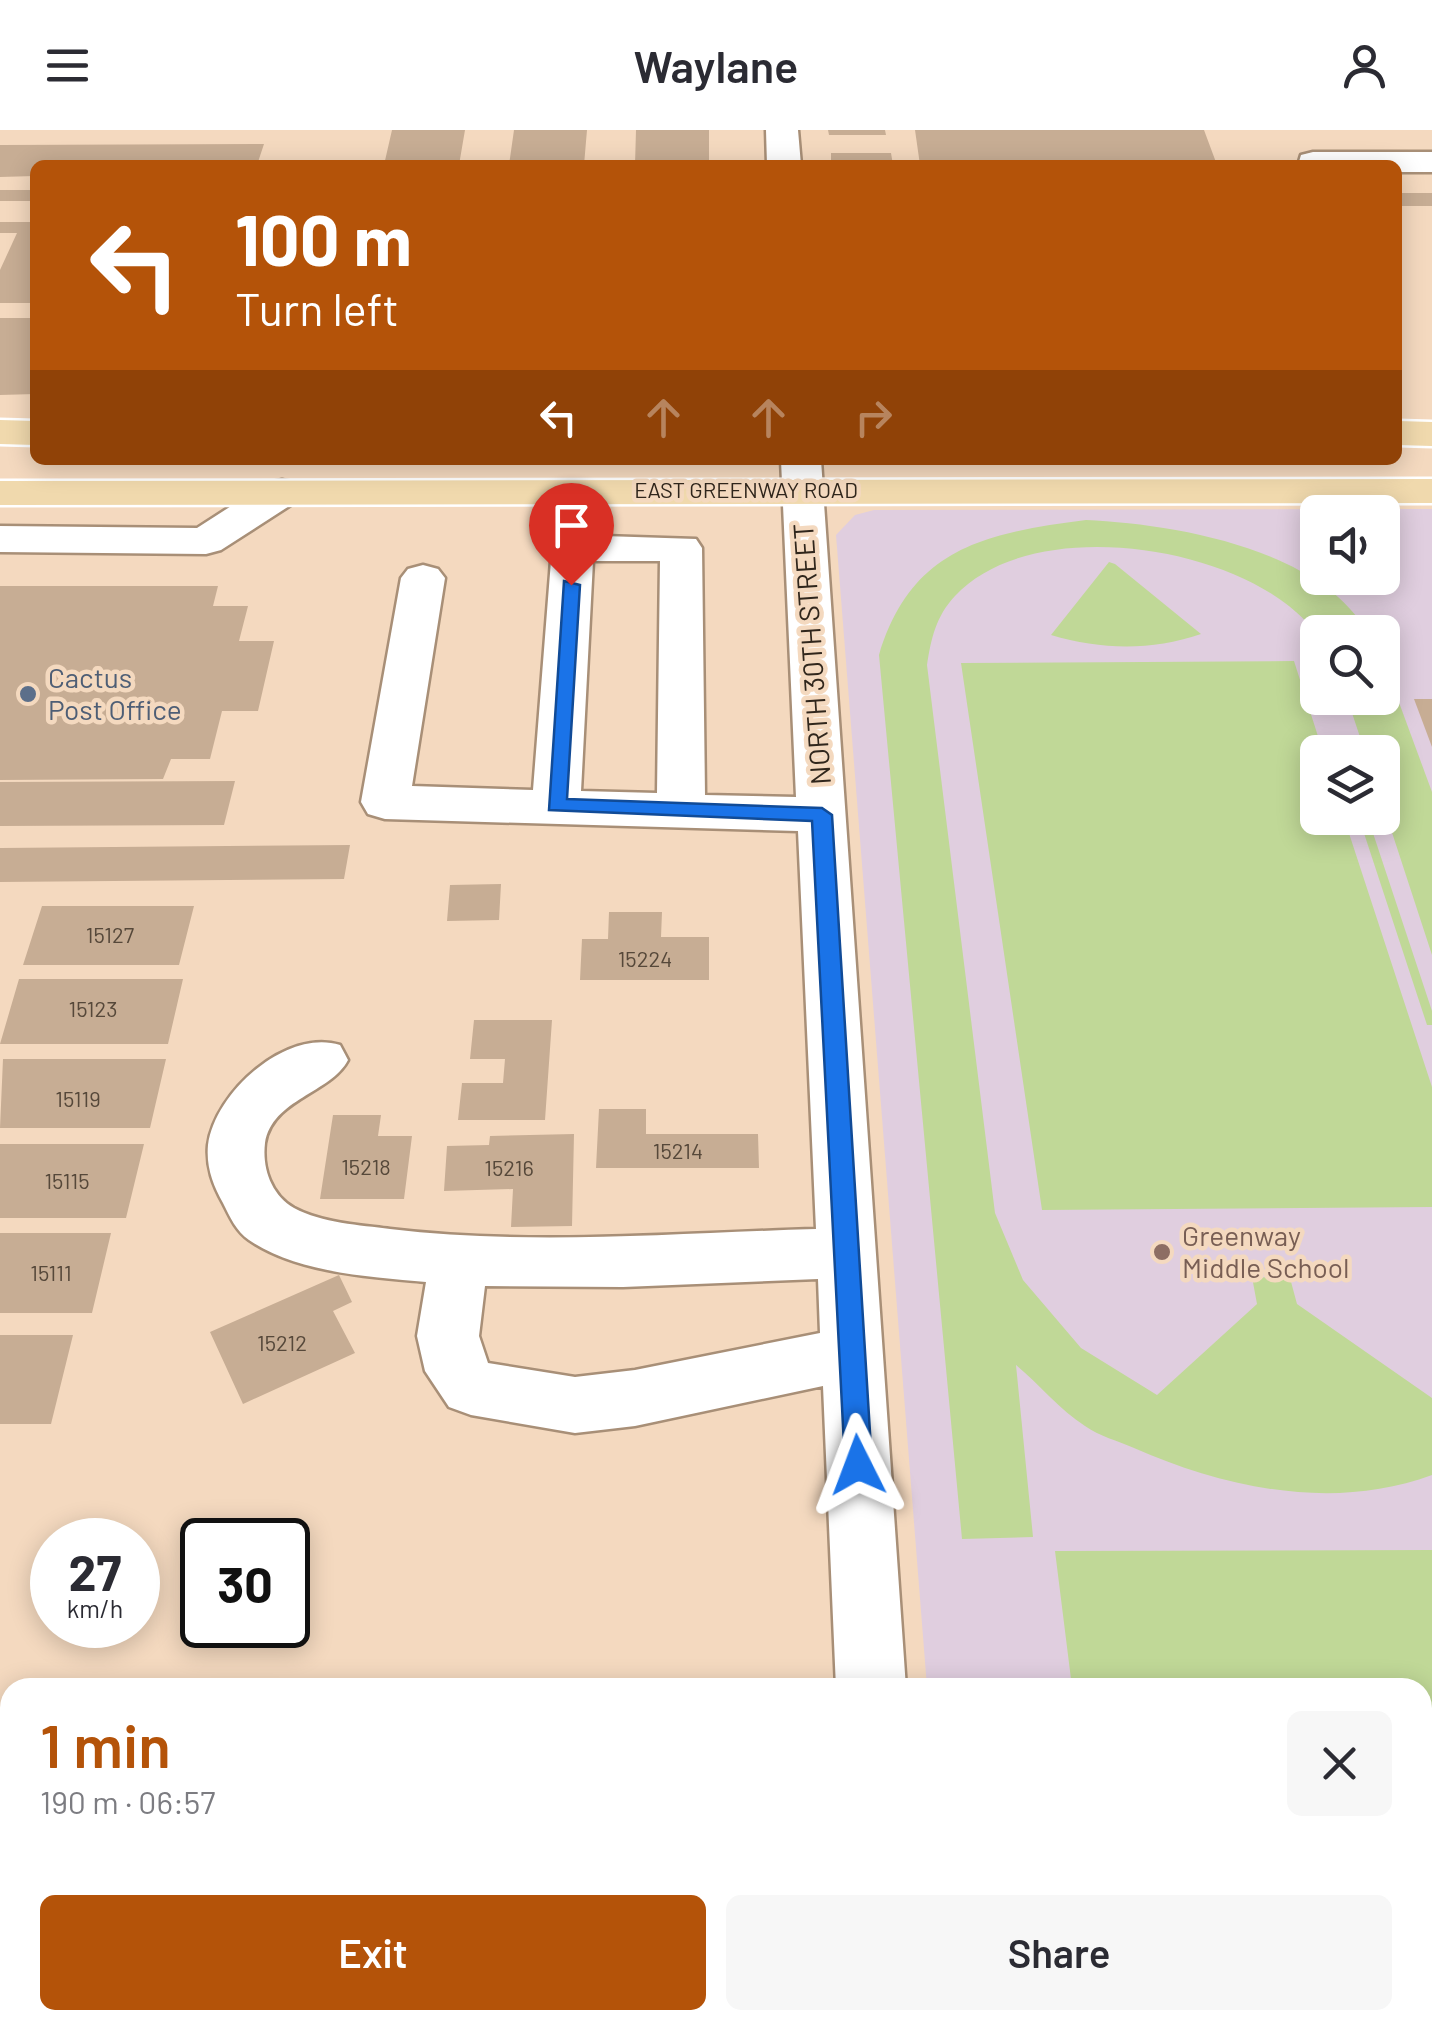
<!DOCTYPE html>
<html lang="en">
<head>
<meta charset="utf-8">
<style>
	body { margin:0; font-family:Barlow,sans-serif; background:#f7f7f7; color:#2b2b33; height:100vh; display:flex; flex-direction:column; font-size:38px; white-space:nowrap }
	* { box-sizing:border-box; margin:0 }
	p { font-size:32px; color:#7c7c81 }
	.icon { flex:none; width:55px; height:55px; fill:none; stroke:currentColor; stroke-width:2; stroke-linecap:round; stroke-linejoin:round }
	.map { position:relative; flex:1; overflow:hidden }
	.side { position:absolute; left:0px; top:1548px; width:1432px; height:352px; display:flex; flex-direction:column; background:#fff; border-radius:30px 30px 0 0; box-shadow:0 5px 25px #0003 }
	.side>* { flex:none }
	.guide { position:absolute; left:30px; top:30px; width:1372px; height:305px; border-radius:15px; box-shadow:0 5px 25px #0003; background:#b45309; color:#fff; overflow:hidden }
	.fabs { position:absolute; left:1300px; top:365px; display:grid; gap:20px }
	.fabs a { display:grid; place-items:center; width:100px; height:100px; border-radius:15px; background:#fff; box-shadow:0 5px 25px #0003; font-size:50px }
	.speed { position:absolute; left:30px; top:1388px; display:flex; gap:20px; font-size:50px; font-weight:700; text-align:center }
	.speed>* { display:grid; place-content:center; width:130px; height:130px; border-radius:50%; background:#fff; box-shadow:0 5px 25px #0003; line-height:1 }
	.speed small { font-size:25px; font-weight:400 }
	.speed .limit { border:5px solid #111; border-radius:15px; background:#fff; color:#111 }
	.pin { position:absolute; display:grid; place-items:center; width:85px; height:85px; color:#fff; margin:-102px -42px; border-radius:50% 50% 50% 0; rotate:-45deg; box-shadow:0 0 10px #0007 }
	.pin .icon { rotate:45deg }
	.me { position:absolute; width:110px; margin:-55px; rotate:357deg; stroke-linejoin:round; filter:drop-shadow(0 0 8px #0008) }
	.turn { display:flex; align-items:center; gap:35px; height:210px; padding:0 40px; font-size:45px }
	.turn .icon { width:130px; height:130px; stroke-width:2.5 }
	.turn b { display:block; font-size:70px; line-height:85px }
	.lanes { display:flex; align-items:center; height:95px; padding:0 40px; background:#0003; justify-content:center; gap:50px; direction:ltr }
	.lanes .off { opacity:.35 }
	.round { display:grid; place-items:center; flex:none; width:105px; height:105px; border-radius:15px; background:#f7f7f7 }
	.summary { display:flex; align-items:center; justify-content:space-between; height:170px; padding:0 40px }
	h1 { font-size:60px; font-weight:600; line-height:75px; color:#b45309 }
	.primary-button { display:flex; gap:20px; margin-top:auto; padding:20px 40px }
	.primary-button a { flex:1; height:115px; border-radius:15px; background:#b45309; color:#fff; font-size:40px; font-weight:600; line-height:115px; text-align:center }
	.primary-button a+a { background:#f7f7f7; color:#2b2b33 }
	header { display:flex; justify-content:space-between; align-items:center; height:130px; padding:0 40px; background:#fff; font-size:45px; font-weight:600 }
	.map>svg:first-child { display:block }
	.education { fill:#e0cedf; fill-rule:evenodd }
	.green { fill:#c0d897 }
	.building { fill:#c7ad94 }
	.lines { fill:none; stroke-linecap:round; stroke-linejoin:round }
	.minor-casing { stroke:#a88f77; stroke-width:5 }
	.major-casing { stroke:#fff; stroke-width:5 }
	.minor { fill:#fff; fill-rule:evenodd }
	.major { fill:#f0d9ad; fill-rule:evenodd }
	.route { fill:#1a73e8; stroke:#114b97; stroke-width:2.5 }
	.service-dot { fill:#5c6f8a; stroke:#f4d9bf; stroke-width:4 }
	.education-dot { fill:#8d6e63; stroke:#f4d9bf; stroke-width:4 }
	.labels { text-anchor:middle; stroke-width:9; stroke-linejoin:round; paint-order:stroke }
	.far-street-label { font-size:22px; fill:#30261c; stroke:#f4d9bf }
	.number-label { font-size:22px; fill:#56483a }
	.street-label { font-size:28px; fill:#30261c; stroke:#f4d9bf }
	.service-label { font-size:28px; fill:#4e5e75; stroke:#f4d9bf; text-anchor:start }
	.education-label { font-size:28px; fill:#785e54; stroke:#f4d9bf; text-anchor:start }
</style>
</head>
<body>
<header><svg class="icon" aria-label="menu" viewBox="0 0 24 24"><path d="M4 6h16M4 12h16M4 18h16"/></svg>Waylane<svg class="icon" aria-label="person" viewBox="0 0 24 24"><circle cx="12" cy="8" r="4"/><path d="M4 21q1-7 8-7t8 7"/></svg></header>
<div class="map">
<svg width="1432" height="1899" viewBox="0 0 1432 1899">
	<rect width="100%" height="100%" fill="#f4d9bf"/>
	<!-- education -->
	<path class="education" d="M1432,379v1520h-478l-1,-9h469v-332l-495,-1 -91,-1152 19,-20 19,-5zM1318,382h64v66h-64zM1318,502h64v66h-64zM1318,622h64v66h-64z"/>
	<!-- green -->
	<path class="green" d="M1086,390c87,4 233,28 281,112l-50,3c-63,-89 -283,-125 -362,-39 -19,20 -24,43 -28,69l68,548 28,67 58,68 76,47 100,-91 -5,-27 38,1 7,26 135,94v77c-98,36 -205,14 -298,-27 -16,-7 -35,-12 -49,-22 -25,-16 -46,-42 -69,-61l17,172 -71,2 -83,-884c32,-107 106,-122 207,-135z
		M1109,432l6,2 86,70c-50,17 -99,16 -150,1z
		M1383,529l49,133v163l-49,-150 -1,-53h-17l-18,-54h35z
		M1294,531l29,91h-5v66h26l88,269v120l-390,3 -81,-547z
		M1359,688h9l64,193v14h-5z
		M1432,1420v362h-10v-224l-350,-1 -17,-136z"/>
	<!-- building -->
	<path class="building" d="M392,0h73l-6,35h-75z
		M514,0h73l-3,35h-75z
		M636,0h73v35h-74z
		M828,0h57l1,5h-57z
		M915,0h289l13,35h-297z
		M264,14l-7,21h-222v11l-35,1v-32z
		M831,23h60l2,12h-62z
		M0,60h35v11h-35z
		M1398,63h34v13h-34z
		M0,92h35v81h-35v-33l17,-37h-17z
		M0,188h35v76l-35,1z
		M0,456h218l-5,20h35l-9,35h35l-16,70h-36l-12,48h-39l-8,20 -163,1z
		M1414,569h18v48z
		M235,651l-11,44 -224,1v-44z
		M350,715l-6,34 -344,3v-34z
		M501,754l-2,36 -52,1 3,-36z
		M42,776h152l-15,59h-156z
		M609,782h53l-1,25h48v43h-129l2,-41h26z
		M19,849h164l-15,65h-168z
		M474,890h78l-7,100h-87l4,-37h41l2,-24h-35z
		M3,929h163l-16,69h-150z
		M599,979h47v25h112l1,34h-163z
		M333,985h48l-3,21h34l-8,63h-84z
		M574,1004l-2,92 -61,1 2,-38 -69,2 3,-45 42,-1 1,-9z
		M0,1014h144l-18,74h-126z
		M0,1103h111l-19,80h-92z
		M339,1145l13,27 -19,9 22,42 -112,51 -33,-72z
		M0,1205h73l-22,89h-51z
		M42,1890h245l-1,9h-245z"/>
	<g class="lines">
		<defs>
			<path id="minor" d="M766,0h32l3,35h-34z
				M1313,22h119v20h-34v-7h-100l3,-10z
				M781,330h40l85,1228h-70l-13,-302 -188,40 -60,7 -104,-18 -22,-8 -24,-36 -8,-35 9,-54c-55,-5 -129,-9 -177,-42 -13,-9 -19,-23 -26,-37 -10,-18 -17,-36 -15,-58 7,-53 79,-117 132,-100l8,15c-17,33 -76,39 -83,83 -3,25 6,52 29,65 28,15 66,17 96,21 142,17 284,4 426,0l-18,-398 -413,-12 -17,-5 -7,-12 40,-224 7,-9 15,-4 15,4 7,9 -33,208 121,4 19,-242 6,-9 15,-4 123,4 6,9 3,247 91,2zM593,431h67l-3,232 -76,-2zM818,1149l2,54 -185,37 -60,7 -87,-14 -9,-27 6,-50 138,1z
				M282,350l15,3 6,9 -6,9 -76,49 -15,4 -206,-2v-26l197,2 70,-45z
				M850,1890h78v9h-78z"/>
			<path id="major" d="M0,290l35,1v24l-35,-1z
				M1398,291l34,1v24l-34,-1z
				M1432,349v24l-1432,2v-24z"/>
		</defs>
		<!-- minor casing -->
		<use href="#minor" class="minor-casing"/>
		<!-- major casing -->
		<use href="#major" class="major-casing"/>
		<!-- minor -->
		<use href="#minor" class="minor"/>
		<!-- major -->
		<use href="#major" class="major"/>
	</g>
	<!-- route -->
	<path class="route" d="M564,451l16,4 -13,214 255,9 10,7 40,650 -4,8 -10,4 -9,-4 -4,-8 -33,-644 -263,-11z"/>
	<!-- markers -->
	<circle class="service-dot" cx="28" cy="564" r="10"/>
	<circle class="education-dot" cx="1162" cy="1122" r="10"/>
	<g class="labels">
		<!-- far-street labels -->
		<g class="far-street-label">
			<text x="746" y="368">EAST GREENWAY ROAD</text>
		</g>
		<!-- number labels -->
		<g class="number-label">
			<text x="110" y="813">15127</text>
			<text x="645" y="837">15224</text>
			<text x="93" y="887">15123</text>
			<text x="78" y="977">15119</text>
			<text x="678" y="1029">15214</text>
			<text x="366" y="1045">15218</text>
			<text x="509" y="1046">15216</text>
			<text x="67" y="1059">15115</text>
			<text x="51" y="1151">15111</text>
			<text x="282" y="1221">15212</text>
		</g>
		<!-- street labels -->
		<g class="street-label">
			<text transform="translate(812 524) rotate(-94)" y="10">NORTH 30TH STREET</text>
		</g>
		<!-- service labels -->
		<g class="service-label">
			<text x="48" y="558">Cactus<tspan x="48" dy="32">Post Office</tspan></text>
		</g>
		<!-- education labels -->
		<g class="education-label">
			<text x="1182" y="1116">Greenway<tspan x="1182" dy="32">Middle School</tspan></text>
		</g>
	</g>
</svg>
<div class="fabs">
<a><svg class="icon" aria-label="sound" viewBox="0 0 24 24"><path d="M4 9h4l5-4v14l-5-4H4zM17 9q2 3 0 6"/></svg></a>
<a><svg class="icon" aria-label="search" viewBox="0 0 24 24"><circle cx="10" cy="10" r="6"/><path d="M15 15l6 6"/></svg></a>
<a><svg class="icon" aria-label="layers" viewBox="0 0 24 24"><path d="M12 4l9 5-9 5-9-5zM3 14l9 5 9-5"/></svg></a>
</div>
<div class="speed"><div>27<small>km/h</small></div><div class="limit">30</div></div>
<div class="pin" style="left:571px;top:455px;background:#d93025"><svg class="icon" aria-label="arrive" viewBox="0 0 24 24"><path d="M6 21V4h12l-3 4 3 4H6"/></svg></div>
<svg class="me" style="left:858px;top:1335px" viewBox="-20 -20 40 40"><path d="M0-17L14 15 0 8-14 15z" fill="#1a73e8" stroke="#fff" stroke-width="4"/></svg>
<div class="guide">
<div class="turn"><svg class="icon" aria-label="left" viewBox="0 0 24 24"><path d="M17 20v-9H6M10 6l-5 5 5 5"/></svg><div><b>100 m</b>Turn left</div></div>
<div class="lanes"><svg class="icon" aria-label="left" viewBox="0 0 24 24"><path d="M17 20v-9H6M10 6l-5 5 5 5"/></svg><svg class="icon off" aria-label="ahead" viewBox="0 0 24 24"><path d="M12 20V5M6 11l6-6 6 6"/></svg><svg class="icon off" aria-label="ahead" viewBox="0 0 24 24"><path d="M12 20V5M6 11l6-6 6 6"/></svg><svg class="icon off" aria-label="right" viewBox="0 0 24 24"><path d="M7 20v-9h11M14 6l5 5-5 5"/></svg></div>
</div>
<section class="side">
<div class="summary"><div><h1>1 min</h1><p>190 m · 06:57</p></div><a class="round"><svg class="icon" aria-label="close" viewBox="0 0 24 24"><path d="M6 6l12 12M18 6L6 18"/></svg></a></div>
<div class="primary-button"><a>Exit</a><a>Share</a></div>
</section>
</div>
</body>
</html>
